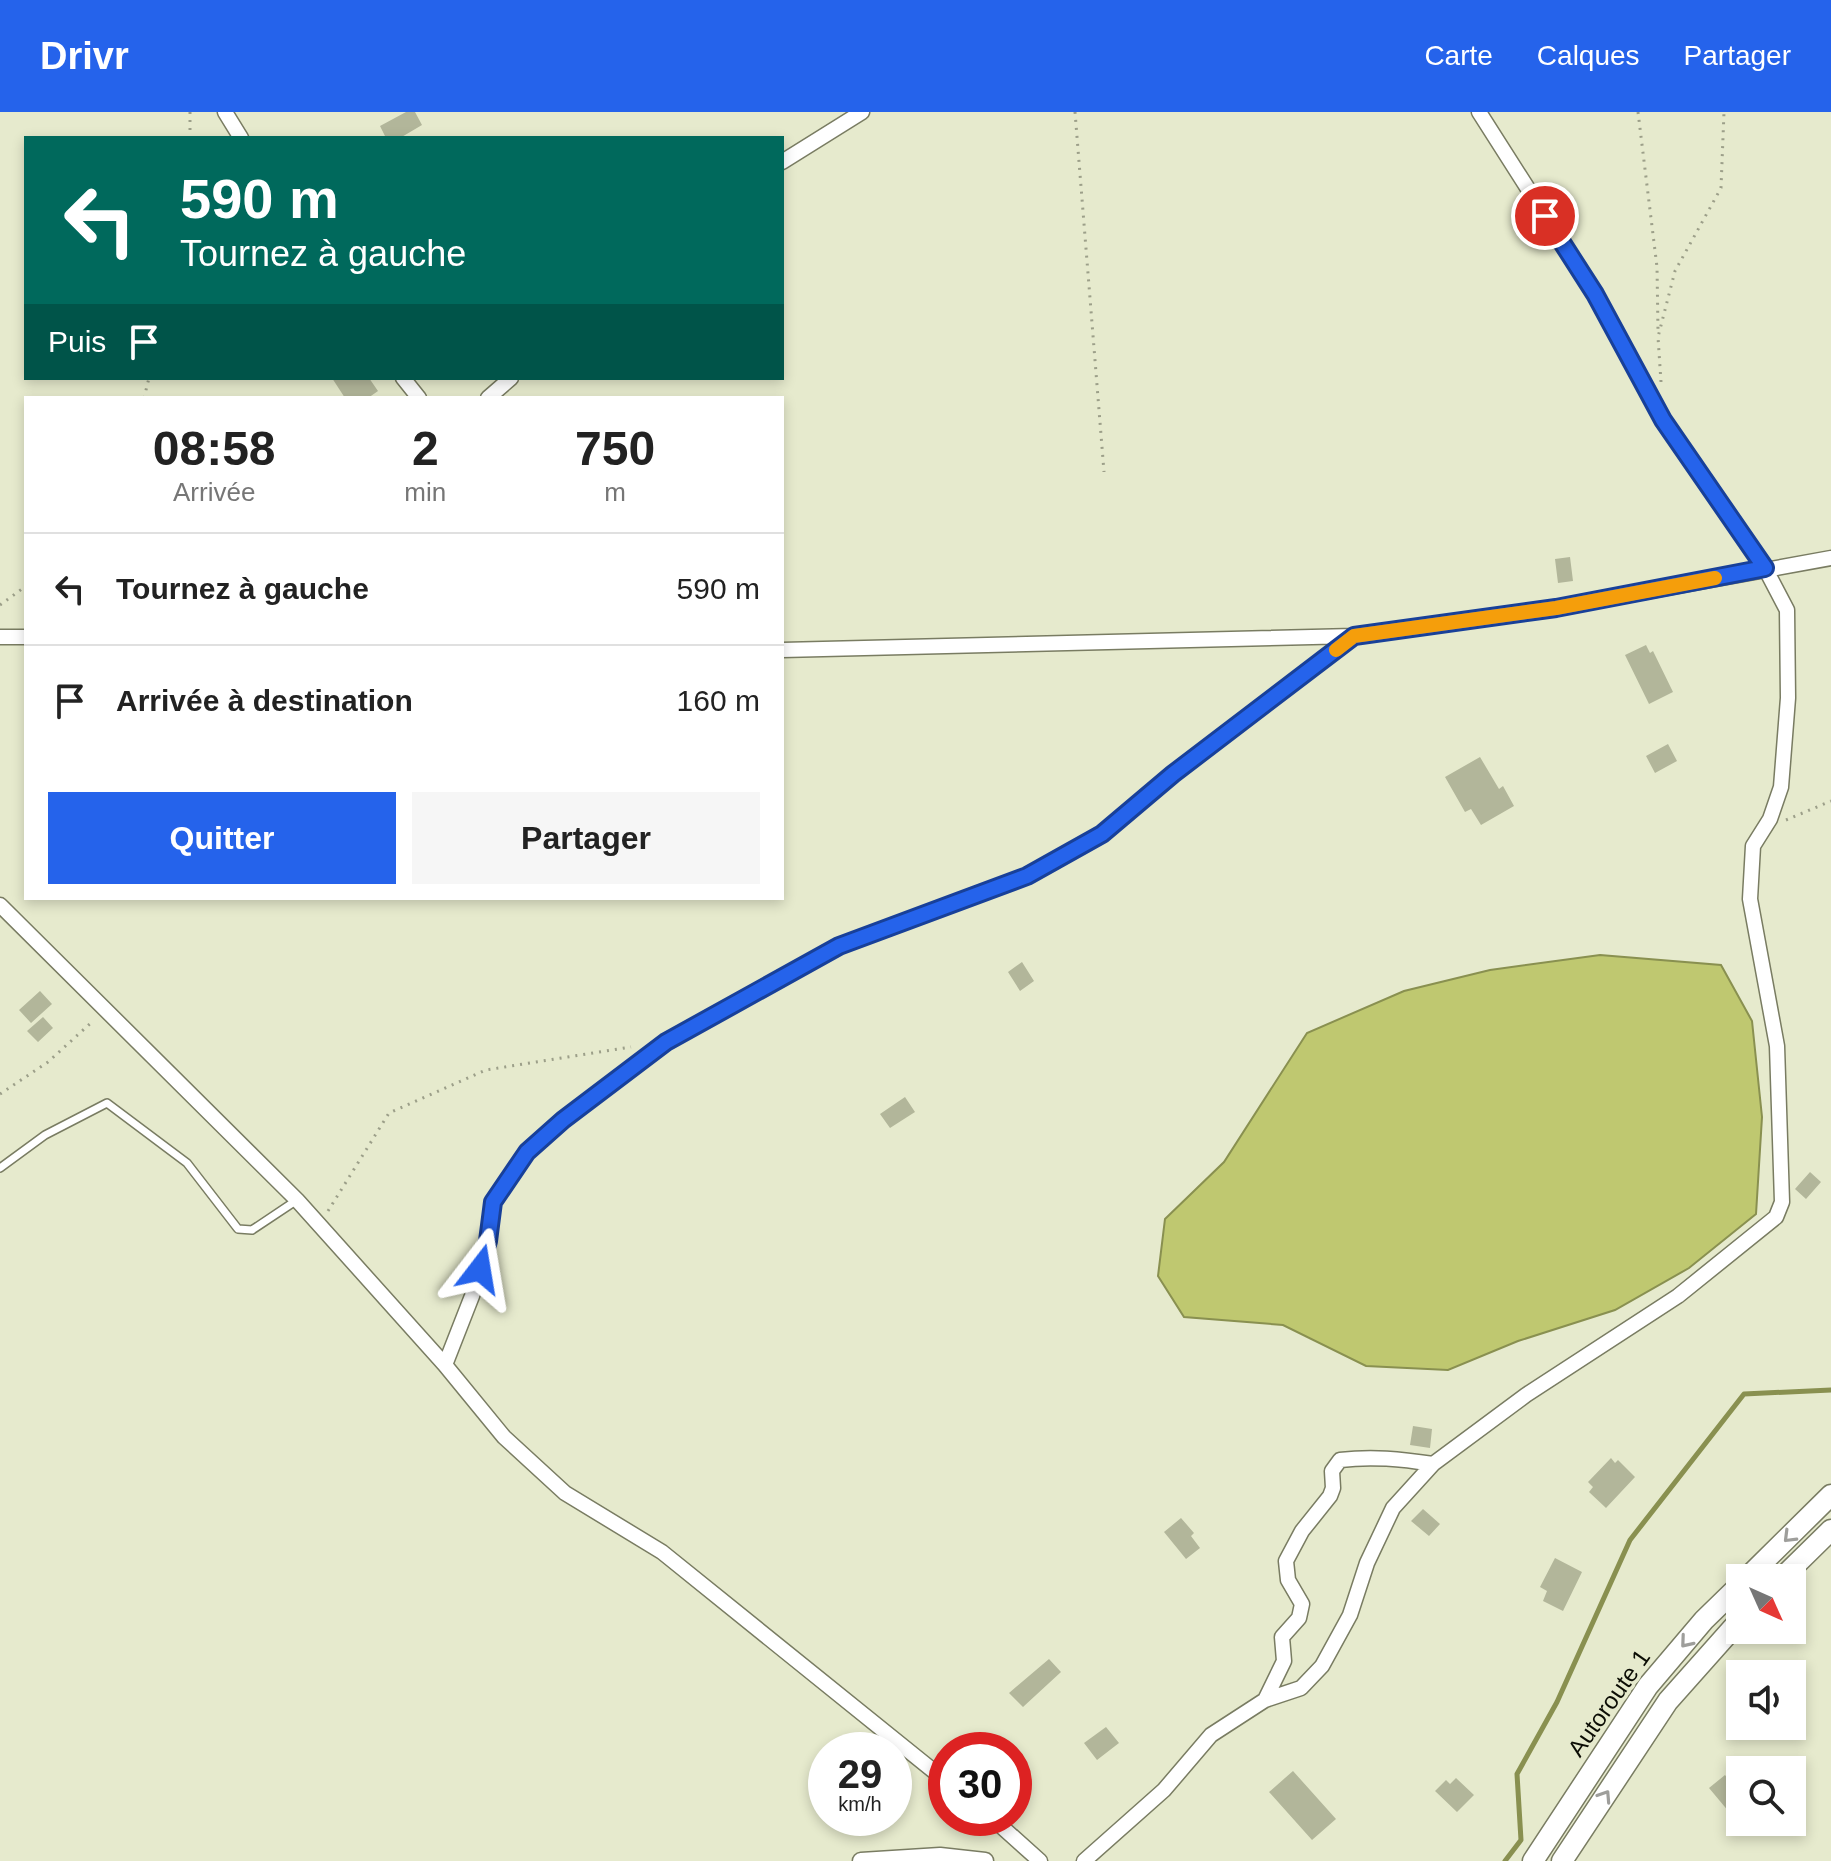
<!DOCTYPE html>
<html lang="fr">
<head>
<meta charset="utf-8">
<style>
	body { margin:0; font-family:Arial,sans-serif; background:#f6f6f6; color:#222; height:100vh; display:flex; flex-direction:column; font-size:30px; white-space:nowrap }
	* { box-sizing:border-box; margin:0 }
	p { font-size:26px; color:#767676 }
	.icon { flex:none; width:44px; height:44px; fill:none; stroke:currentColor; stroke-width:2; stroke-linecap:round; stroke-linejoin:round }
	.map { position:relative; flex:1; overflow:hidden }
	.panel { position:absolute; left:24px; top:284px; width:760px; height:504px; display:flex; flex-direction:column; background:#fff; border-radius:0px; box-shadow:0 4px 12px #0003 }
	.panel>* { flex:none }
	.guide { position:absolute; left:24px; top:24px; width:760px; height:244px; border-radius:0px; box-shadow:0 4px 12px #0003; background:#00695c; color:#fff; overflow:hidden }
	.needle { width:52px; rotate:135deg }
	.tools { position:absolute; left:1726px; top:1452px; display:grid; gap:16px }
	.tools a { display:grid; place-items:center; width:80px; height:80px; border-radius:0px; background:#fff; box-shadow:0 4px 12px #0003; font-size:40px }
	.speed { position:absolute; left:808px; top:1620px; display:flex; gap:16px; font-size:40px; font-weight:700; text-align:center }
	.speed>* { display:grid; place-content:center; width:104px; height:104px; border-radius:50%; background:#fff; box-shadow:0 4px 12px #0003; line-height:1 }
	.speed small { font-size:20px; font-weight:400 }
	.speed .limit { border:12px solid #d22; background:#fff; color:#111 }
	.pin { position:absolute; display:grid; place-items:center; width:68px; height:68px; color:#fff; margin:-34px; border:4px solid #fff; border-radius:50%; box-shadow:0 2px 8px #0007 }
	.me { position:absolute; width:88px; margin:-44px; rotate:14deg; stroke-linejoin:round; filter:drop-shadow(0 0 6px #0008) }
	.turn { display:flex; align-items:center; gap:28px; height:168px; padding:0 24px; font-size:36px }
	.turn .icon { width:104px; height:104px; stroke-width:2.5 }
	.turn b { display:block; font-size:56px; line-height:68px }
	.then { display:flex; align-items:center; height:76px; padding:0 24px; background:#0003; gap:16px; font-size:30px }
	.eta { display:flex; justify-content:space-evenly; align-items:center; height:136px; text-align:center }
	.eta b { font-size:48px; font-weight:800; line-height:56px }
	.action { display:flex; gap:16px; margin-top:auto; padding:16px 24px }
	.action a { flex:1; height:92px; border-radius:0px; background:#2563eb; color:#fff; font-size:32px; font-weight:800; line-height:92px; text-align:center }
	.action a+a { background:#f6f6f6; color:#222 }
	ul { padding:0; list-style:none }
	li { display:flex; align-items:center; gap:24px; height:112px; padding:0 24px; border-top:2px solid #e0e0e0 }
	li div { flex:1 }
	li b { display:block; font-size:30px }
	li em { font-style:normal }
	header { display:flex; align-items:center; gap:48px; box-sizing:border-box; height:112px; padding:0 40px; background:#2563eb; color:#fff }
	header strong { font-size:38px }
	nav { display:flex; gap:44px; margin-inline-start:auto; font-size:28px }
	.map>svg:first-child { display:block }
	.water { fill:#bfc870; stroke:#899050; stroke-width:2 }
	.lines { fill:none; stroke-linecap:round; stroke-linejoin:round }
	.stream { stroke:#899050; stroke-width:5 }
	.building { fill:#b2b69a }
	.service-casing { stroke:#797c62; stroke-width:10 }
	.minor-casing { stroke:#797c62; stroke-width:17 }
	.tertiary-casing { stroke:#797c62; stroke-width:19 }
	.secondary-casing { stroke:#797c62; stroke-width:23 }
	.path { stroke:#9c9f89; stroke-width:3; stroke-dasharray:2 6; stroke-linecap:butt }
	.service { stroke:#fff; stroke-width:7 }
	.minor { stroke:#fff; stroke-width:14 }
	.tertiary { stroke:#fff; stroke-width:16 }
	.secondary { stroke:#fff; stroke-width:20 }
	.oneway { stroke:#9e9e9b }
	.route-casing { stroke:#184099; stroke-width:20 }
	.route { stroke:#2563eb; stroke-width:14 }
	.slow { stroke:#f59e0b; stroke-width:14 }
	.labels { text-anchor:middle; stroke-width:7; stroke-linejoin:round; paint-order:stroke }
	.street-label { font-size:24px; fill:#0c0d05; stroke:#e6eacd }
</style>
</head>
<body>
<header>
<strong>Drivr</strong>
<nav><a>Carte</a><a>Calques</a><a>Partager</a></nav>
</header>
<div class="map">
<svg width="1831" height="1749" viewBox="0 0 1831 1749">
	<rect width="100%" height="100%" fill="#e6eacd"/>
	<!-- water -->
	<path class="water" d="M1600,843l121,10 31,56 10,96 -6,97 -67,54 -74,42 -97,31 -70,29 -82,-4 -83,-41 -99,-8 -26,-41 7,-57 59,-57 83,-129 97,-42 86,-21z"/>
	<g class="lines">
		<!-- stream -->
		<path class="stream" d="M1505,1749l16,-21 -4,-66 40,-72 73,-162 114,-146 87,-4"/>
	</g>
	<!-- building -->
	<path class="building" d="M406,0h9l7,13 -22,13h-14l-6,-12z
		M332,266h37l9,13 -10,7h-23z
		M1570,445l3,24 -15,2 -3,-24z
		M1646,533l4,8 3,-2 20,41 -24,12 -24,-49z
		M1668,632l9,17 -22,12 -9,-17z
		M1480,645l19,32 4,-3 11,20 -33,19 -10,-16 -6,3 -20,-35z
		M1022,850l12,19 -14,10 -12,-19z
		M40,879l12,13 -21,19 -12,-13z
		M43,905l10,11 -15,14 -11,-11z
		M905,985l10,15 -25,16 -10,-14z
		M1810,1060l11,10 -15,17 -11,-10z
		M1413,1314l19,3 -2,19 -20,-3z
		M1611,1346l4,5 3,-3 17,17 -29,31 -17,-16 4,-5 -5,-5z
		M1423,1397l17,15 -11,12 -18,-15z
		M1181,1406l13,15 -3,3 9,12 -14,11 -22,-27z
		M1555,1446l27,14 -19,39 -20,-10 4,-10 -7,-4z
		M1049,1547l12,13 -38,35 -14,-14z
		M1106,1615l13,16 -22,17 -13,-17z
		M1293,1659l43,48 -24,21 -43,-48z
		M1725,1663l15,19v31l-31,-37z
		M1456,1666l18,17 -17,17 -22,-21 11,-11 4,4z"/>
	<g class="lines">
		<defs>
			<path id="service" d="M0,1056l45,-33 62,-32 80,60 51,66 14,1 45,-30"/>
			<path id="minor" d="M225,0l16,26
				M782,50l80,-50
				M403,266l16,20
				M488,286l23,-20
				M0,525h26
				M782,538l572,-14 202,-28 275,-50
				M0,793l297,295 148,165 59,72 61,56 97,59 284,229
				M445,1253l27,-69 16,-55 5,-39 34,-50 36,-32 103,-78 173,-96 188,-70 75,-42 71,-60 181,-138
				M1265,1588l19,-39 -2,-24 17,-19 3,-14 -14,-24 -2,-19 16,-30 28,-35 3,-8 -1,-17 8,-11c32,-4 61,-1 93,4
				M992,1706l48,43
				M1084,1749l80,-71 47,-55 54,-35 36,-12 21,-22 28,-51 17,-52 26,-55 40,-44 93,-69 152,-99 98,-79 6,-15 -5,-156 -27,-147 3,-53 17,-27 11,-32 7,-89 -1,-88 -22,-42 -102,-148 -68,-126 -116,-182"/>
			<path id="tertiary" d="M861,1749l79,-5 45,5"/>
			<path id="secondary" d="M1747,1466l84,-83
				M1782,1466l49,-48
				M1533,1749l115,-175 56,-66 36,-35
				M1562,1749l106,-160 72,-81"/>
		</defs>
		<!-- service casing -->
		<use href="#service" class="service-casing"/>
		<!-- minor casing -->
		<use href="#minor" class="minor-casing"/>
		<!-- tertiary casing -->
		<use href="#tertiary" class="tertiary-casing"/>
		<!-- secondary casing -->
		<use href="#secondary" class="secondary-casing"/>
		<!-- path -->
		<path class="path" d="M190,0v26
			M1075,0l29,360
			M1638,0l19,155 1,64
			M1661,270l-3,-45 17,-66 46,-83 3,-76
			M144,286l5,-20
			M0,493l26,-19
			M1786,708l45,-19
			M0,982l48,-32 45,-41
			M328,1099l61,-98 97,-43 145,-23"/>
		<!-- service -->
		<use href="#service" class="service"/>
		<!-- minor -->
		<use href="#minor" class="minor"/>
		<!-- tertiary -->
		<use href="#tertiary" class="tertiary"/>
		<!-- secondary -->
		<use href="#secondary" class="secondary"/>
	</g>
	<!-- one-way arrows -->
	<defs><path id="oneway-chevron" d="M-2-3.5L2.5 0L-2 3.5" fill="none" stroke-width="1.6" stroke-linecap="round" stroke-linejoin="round" transform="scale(2)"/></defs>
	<g class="oneway">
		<use href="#oneway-chevron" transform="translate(1789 1425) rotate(135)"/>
		<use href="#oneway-chevron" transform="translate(1686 1530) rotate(130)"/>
		<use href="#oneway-chevron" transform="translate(1605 1684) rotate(-57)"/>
	</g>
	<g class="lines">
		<defs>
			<path id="route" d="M480,1157l8,-28 5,-39 34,-50 36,-32 103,-78 173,-96 188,-70 75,-42 71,-60 181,-138 202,-28 209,-40 -102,-148 -68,-126 -50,-78"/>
		</defs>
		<!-- route casing -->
		<use href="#route" class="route-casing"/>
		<!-- route -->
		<use href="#route" class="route"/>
		<!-- slow -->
		<path class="slow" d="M1336,538l18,-14 202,-28 159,-30"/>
	</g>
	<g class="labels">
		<!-- street labels -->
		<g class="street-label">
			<text transform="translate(1609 1591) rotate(-55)" y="8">Autoroute 1</text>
		</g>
	</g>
</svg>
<div class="tools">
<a><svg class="needle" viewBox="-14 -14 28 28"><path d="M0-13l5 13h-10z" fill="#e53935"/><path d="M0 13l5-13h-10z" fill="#767676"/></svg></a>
<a><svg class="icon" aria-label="sound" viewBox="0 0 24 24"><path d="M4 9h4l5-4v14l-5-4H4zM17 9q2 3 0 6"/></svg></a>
<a><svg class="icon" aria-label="search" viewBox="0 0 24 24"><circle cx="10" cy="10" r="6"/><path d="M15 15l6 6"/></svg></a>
</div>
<div class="speed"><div>29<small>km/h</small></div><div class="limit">30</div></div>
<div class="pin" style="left:1545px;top:104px;background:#d93025"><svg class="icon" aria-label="arrive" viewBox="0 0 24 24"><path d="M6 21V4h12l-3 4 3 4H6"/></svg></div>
<svg class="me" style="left:480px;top:1157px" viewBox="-20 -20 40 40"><path d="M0-17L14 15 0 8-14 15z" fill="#2563eb" stroke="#fff" stroke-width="4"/></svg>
<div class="guide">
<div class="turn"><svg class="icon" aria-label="left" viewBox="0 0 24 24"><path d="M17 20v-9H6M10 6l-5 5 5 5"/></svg><div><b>590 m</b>Tournez à gauche</div></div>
<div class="then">Puis<svg class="icon" aria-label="arrive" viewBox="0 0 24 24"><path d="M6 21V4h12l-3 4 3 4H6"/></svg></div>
</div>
<section class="panel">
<div class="eta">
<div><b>08:58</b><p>Arrivée</p></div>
<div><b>2</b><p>min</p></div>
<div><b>750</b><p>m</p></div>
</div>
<ul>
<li><svg class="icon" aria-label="left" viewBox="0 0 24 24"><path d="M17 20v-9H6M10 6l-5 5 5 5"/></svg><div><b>Tournez à gauche</b></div><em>590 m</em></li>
<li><svg class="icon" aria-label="arrive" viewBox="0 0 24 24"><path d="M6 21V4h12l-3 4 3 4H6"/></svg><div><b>Arrivée à destination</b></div><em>160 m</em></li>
</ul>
<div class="action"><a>Quitter</a><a>Partager</a></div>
</section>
</div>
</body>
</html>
